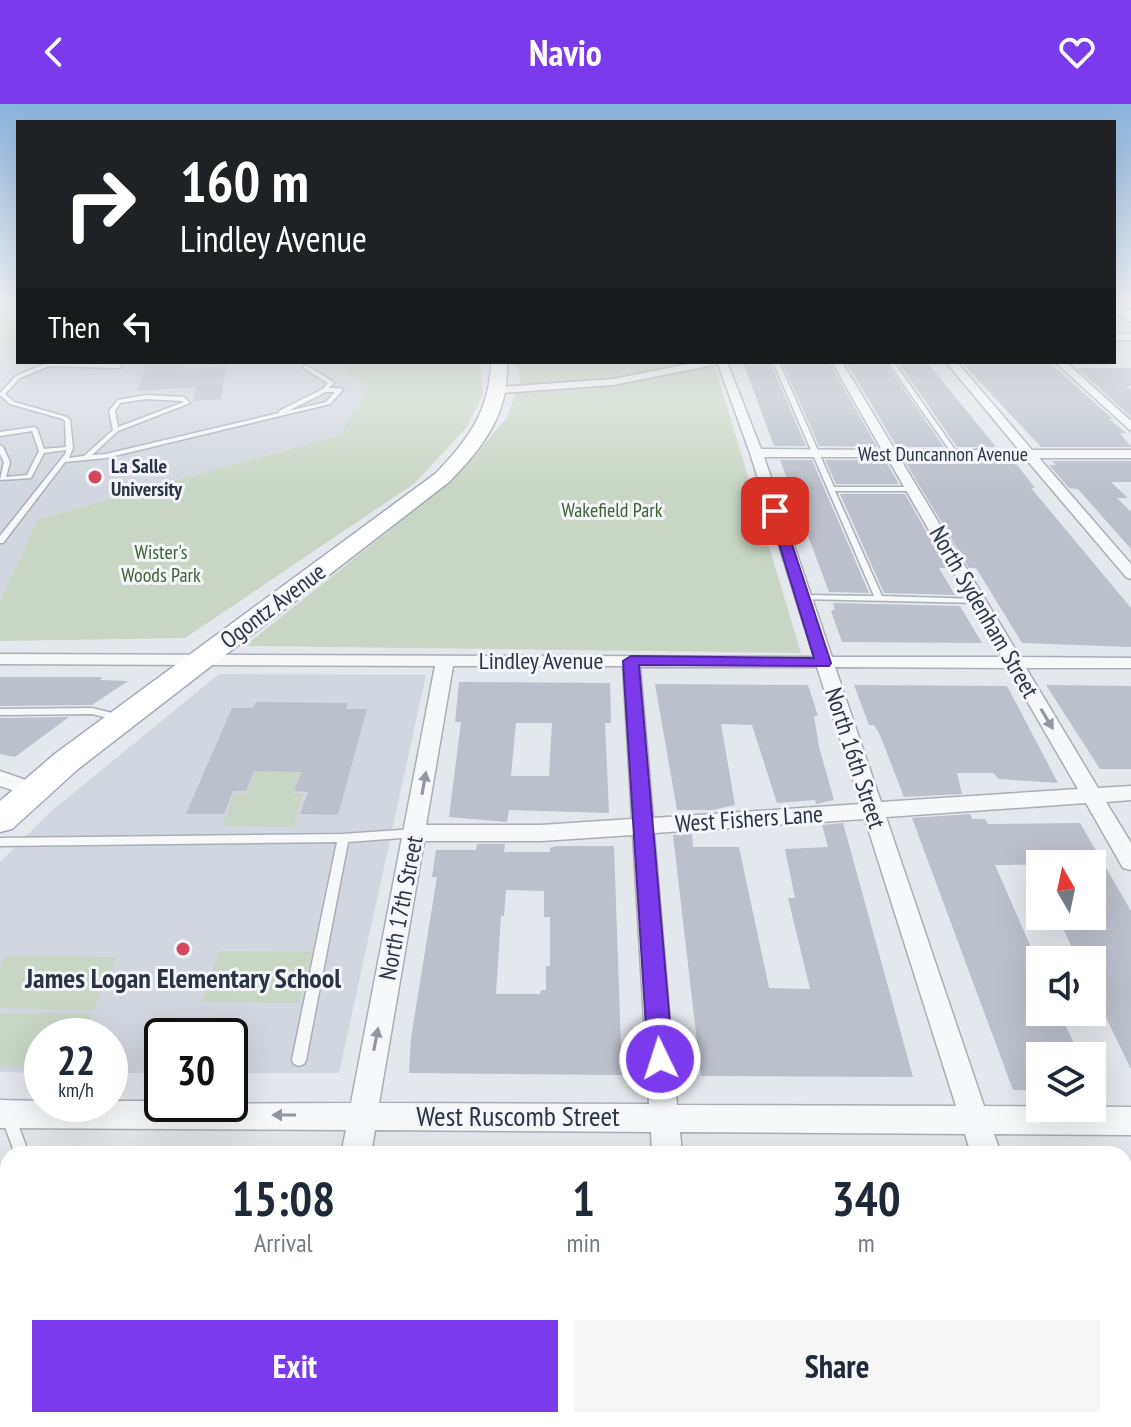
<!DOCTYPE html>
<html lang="en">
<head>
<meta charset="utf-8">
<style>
	body { margin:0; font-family:"PT Sans Narrow",sans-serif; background:#f6f6f7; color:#1f2937; height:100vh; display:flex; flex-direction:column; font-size:30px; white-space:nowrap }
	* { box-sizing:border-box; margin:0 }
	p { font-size:26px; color:#747a83 }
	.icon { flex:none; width:44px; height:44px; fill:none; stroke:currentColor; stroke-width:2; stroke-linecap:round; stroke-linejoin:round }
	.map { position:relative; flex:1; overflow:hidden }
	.details { position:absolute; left:0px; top:1042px; width:1132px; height:282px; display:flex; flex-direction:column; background:#fff; border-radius:24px 24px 0 0; box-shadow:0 8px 32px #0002 }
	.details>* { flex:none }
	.top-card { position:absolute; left:16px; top:16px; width:1100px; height:244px; border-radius:0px; box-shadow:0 8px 32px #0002; background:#202124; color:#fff; overflow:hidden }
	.needle { width:52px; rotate:351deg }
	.controls { position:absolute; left:1026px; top:746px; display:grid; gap:16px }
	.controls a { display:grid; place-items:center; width:80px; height:80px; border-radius:0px; background:#fff; box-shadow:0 8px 32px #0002; font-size:40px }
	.speed { position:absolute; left:24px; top:914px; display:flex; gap:16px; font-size:40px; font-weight:700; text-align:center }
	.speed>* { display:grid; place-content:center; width:104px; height:104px; border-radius:50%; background:#fff; box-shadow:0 8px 32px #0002; line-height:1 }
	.speed small { font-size:20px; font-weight:400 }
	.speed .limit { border:4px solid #111; border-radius:12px; background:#fff; color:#111 }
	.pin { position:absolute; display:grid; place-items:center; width:68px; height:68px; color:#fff; margin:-34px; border-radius:16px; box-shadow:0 4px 12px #0006 }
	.me { position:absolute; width:88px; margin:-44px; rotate:356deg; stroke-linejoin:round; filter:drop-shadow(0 0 6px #0008) }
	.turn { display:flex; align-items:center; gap:28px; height:168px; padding:0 32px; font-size:36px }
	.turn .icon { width:104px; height:104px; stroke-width:2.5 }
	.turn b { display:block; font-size:56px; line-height:68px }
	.then { display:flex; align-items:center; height:76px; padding:0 32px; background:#0003; gap:16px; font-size:30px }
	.eta { display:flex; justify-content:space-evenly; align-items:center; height:136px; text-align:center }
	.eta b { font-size:48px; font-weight:700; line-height:56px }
	.button { display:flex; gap:16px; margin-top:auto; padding:16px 32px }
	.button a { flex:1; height:92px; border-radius:0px; background:#7c3aed; color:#fff; font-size:32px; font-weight:700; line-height:92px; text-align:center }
	.button a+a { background:#f6f6f7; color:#1f2937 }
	header { display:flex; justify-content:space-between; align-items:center; height:104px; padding:0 32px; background:#7c3aed; color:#fff; font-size:36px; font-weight:700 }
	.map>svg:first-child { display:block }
	.built { fill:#d2d6de }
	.green { fill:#c9d6c5 }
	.building { fill:#bbc0ca; fill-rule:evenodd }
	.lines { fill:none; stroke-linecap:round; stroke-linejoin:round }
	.lane-casing { stroke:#a9aeb7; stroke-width:3 }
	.street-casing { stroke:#a9aeb7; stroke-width:3 }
	.primary-casing { stroke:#a3abb8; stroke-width:3 }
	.lane { fill:#f7f8fa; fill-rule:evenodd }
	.street { fill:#f7f8fa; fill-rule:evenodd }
	.primary { fill:#fff; fill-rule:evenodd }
	.oneway { fill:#9196a0 }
	.route { fill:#7c3aed; stroke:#51269a; stroke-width:2 }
	.poi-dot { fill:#d1495b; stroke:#f4f6f9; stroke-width:3 }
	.labels { text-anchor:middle; stroke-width:6; stroke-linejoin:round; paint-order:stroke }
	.far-street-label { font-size:20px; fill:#2b3445; stroke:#f4f6f9 }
	.far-poi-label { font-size:20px; font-weight:bold; fill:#2b3445; stroke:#f4f6f9; text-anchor:start }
	.far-park-label { font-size:20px; fill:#3f6138; stroke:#f4f6f9 }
	.street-label { font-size:24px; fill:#2b3445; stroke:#f4f6f9 }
	.near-poi-label { font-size:28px; font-weight:bold; fill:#2b3445; stroke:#f4f6f9 }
	.near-street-label { font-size:28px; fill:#2b3445; stroke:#f4f6f9 }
</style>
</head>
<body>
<header><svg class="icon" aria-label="back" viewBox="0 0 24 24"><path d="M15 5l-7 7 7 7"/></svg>Navio<svg class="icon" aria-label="heart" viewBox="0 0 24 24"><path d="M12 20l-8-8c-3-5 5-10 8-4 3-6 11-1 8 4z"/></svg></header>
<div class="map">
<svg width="1131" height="1323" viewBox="0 0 1131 1323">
	<rect width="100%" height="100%" fill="#e4e7ec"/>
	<!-- built -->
	<path class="built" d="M18,235v23h318l32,24 -28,49 -302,84 -38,82v-254z
		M219,570l207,1 -87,398h-109v-37h-68v37h-52v-37h-68v37l-42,-1v-210l48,-48z"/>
	<!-- green -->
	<path class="green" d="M0,200h18v35l-18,8z
		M336,258h144l3,33 -17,33 -51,55 -230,155 -185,3v-40l38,-82 302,-84 28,-49z
		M515,258h194l7,8 85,283 -556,-7 212,-170 49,-57 15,-39z
		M255,667h45l-7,22 10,1 -10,33 -71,-1 12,-32h12z
		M219,847l93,1 -13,51 -98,-1z
		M6,852l111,1 -24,53 -93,-2v-41z
		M0,909h92l-10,23h-40v30l-42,-1z"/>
	<!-- building -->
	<path class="building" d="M147,258h31l5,1 -1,6 44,-3 -5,33 -28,2 3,-14 -59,4z
		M743,258h27l36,84h-32z
		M782,258h47l48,85 -58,-1z
		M846,258h39l59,85h-47z
		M898,258h29l69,85h-39z
		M961,258h88l64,57h-4l17,14h-6l11,14h-90z
		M1077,264h54v18h-5l5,4v27z
		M780,356h32l57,133 -40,-1z
		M825,356h60l14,24h-63z
		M904,356l103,1 10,4 18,23h-4l100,120v39l-109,-4 -46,-75h-7z
		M1052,357h79v21h-20l17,16h-11l14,14v37l-53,-60 -9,-1 -20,-23h7z
		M840,390h65l42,74h-8l16,27 -71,-2z
		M833,499l127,3 22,37 -140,-1 -11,-31 4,-2z
		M0,573h102l-2,3 28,1 -36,24 -92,1z
		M459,578l151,1 1,40h-6l4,90 -100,-3 -2,12 -58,-5 12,-95h-6zM516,619h36l-3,53h-38z
		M655,580l153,1 10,31h-4l5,31 15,53 -18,4 -1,-4 -38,3 -25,-78 -31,-1 14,81 -22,5h-36z
		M854,581l153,1 51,97 -59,-4 -6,-6h-36l5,21 -58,3 -24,-62 -6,-10h-5z
		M1046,581l85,1v83h-31z
		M256,598l91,1 -1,6h21l-29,106 -38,-1 8,-22 -14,-1 7,-19 -47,-1 -8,20h-13l-9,23h-38l46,-106h21z
		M69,613l-54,40 -15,-3v-36z
		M970,710l2,5h13l3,5 92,-1 51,88v158l-39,-80v-29h-14l-21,-44h35v-52l-97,1 45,103v44h19l21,44h-40v35l-27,-1 -101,-272z
		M843,719l70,254 -212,-1 -28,-241 19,-1 1,13h46l30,141 41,1 -22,-91h7l-10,-49 43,-2 -6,-22z
		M477,740h28l-1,8h46v-4l5,-2h59l8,229 -213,-2 2,-35 26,-161h-5l4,-27h40zM506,786l38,1v26h6v49h-4v24h-5l-1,4h-44l5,-78h3z"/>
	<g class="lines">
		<defs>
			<path id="lane" d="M49,258l70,2 3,2 -3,2 -70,-2 -29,12 -15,16 9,8 53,15 3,3 3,28 -4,10 15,-2 29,-26 -4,-19 9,-11 28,-5 38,2 6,6 -72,28 -26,24 14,-1 173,-41v-2l44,-22 5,-6 -24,-15v-2h4l25,16 1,1 -5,5h11l3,2 -13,14 -224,54 -41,4 -62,81h-3v-7l66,-83v-3l-22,3 -13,25 -31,2 4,-18 -4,-8v-9l3,2 7,15 -4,15 21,-2 12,-24 -7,-20 -32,5v-4l34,-5 3,2 7,20 22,-2 -1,-26 -2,-2 -53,-15 -10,-9v-2l16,-17zM326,288h9l-9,10 -38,9zM146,295l36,2 2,1 -66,25 -3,-16 5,-8z
				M773,258h6l55,125h79l3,2 -3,2h-78l47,105 96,3 4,2 -1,2 -180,-4 -1,-2 4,-2 70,1z
				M888,258h6l64,92 -1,1h-4z
				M92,604l32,8 2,2 -5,3 -29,-7 -92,1v-6z
				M414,725l4,1 1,3 -1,3 -4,1 -66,5 -42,218 -2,4 -5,2 -5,-2 -2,-4 45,-218 -337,4v-8l343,-4z
				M8,1005l5,2 16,43h-14l-14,-38 2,-5z
				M106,1316h18l2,7h-18z
				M142,1316h18l-2,7h-18z
				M502,1316h18v7h-18z"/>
			<path id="street" d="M1114,230h17v6h-17z
				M699,258h28l34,87 121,1 -50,-88h10l53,88h124l-73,-88h11l75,88h99v8h-92l92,106v15l-5,-2 -101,-119 -126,-1 121,200 111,1v10h-105l72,120 33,-2v14l-25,2 25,41v27l-8,-2 -37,-65 -200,14 98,289 147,1v28l-137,-1 7,20h-30l-6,-20 -285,-2 2,22h-30l-1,-22 -276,-2 -4,24h-30l5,-24 -346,-2v-28l42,1v3h68v-3h52v3l189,-1 84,-437 -435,-2v-10l814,3 -64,-204 -32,-89 -105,21 -112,8 -6,-3 6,-3 112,-8zM764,353h123l115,200h-170zM453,562h170l9,153 -91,6h-115zM640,563h177l44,137 -208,14zM835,563l173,1 70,121 -197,13zM865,715l91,287 -279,-1 -23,-272zM633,731l16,269 -270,-1 45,-262h117z
				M1055,258h11l65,59v10z
				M0,667l40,14 3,5 -10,7 -33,-11z
				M292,1316h36l-1,7h-36z
				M668,1316h36l1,7h-36z
				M1056,1316h36l2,7h-36z"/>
			<path id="primary" d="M1114,200l17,6v12l-17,-10z
				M491,258h16c2,52 -23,84 -58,120l-371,287 -66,60 -12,3v-31l56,-48 379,-279c33,-34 55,-63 56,-112z"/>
		</defs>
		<!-- lane casing -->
		<use href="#lane" class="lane-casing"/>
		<!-- street casing -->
		<use href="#street" class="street-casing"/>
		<!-- primary casing -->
		<use href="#primary" class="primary-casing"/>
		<!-- lane -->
		<use href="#lane" class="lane"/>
		<!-- street -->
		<use href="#street" class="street"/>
		<!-- primary -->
		<use href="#primary" class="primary"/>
	</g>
	<!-- one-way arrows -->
	<defs><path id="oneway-solid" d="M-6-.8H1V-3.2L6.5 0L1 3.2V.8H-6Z" transform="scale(2)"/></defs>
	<g class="oneway">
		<use href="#oneway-solid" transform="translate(1047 615) rotate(59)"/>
		<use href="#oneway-solid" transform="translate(424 679) rotate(-80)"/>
		<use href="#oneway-solid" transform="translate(376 935) rotate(-79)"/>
		<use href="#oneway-solid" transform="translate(284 1011) rotate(-180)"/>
	</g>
	<!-- sky -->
	<linearGradient id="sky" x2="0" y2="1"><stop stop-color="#8bb4dd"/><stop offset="0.52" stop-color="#f3f4f6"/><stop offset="1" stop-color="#f3f4f6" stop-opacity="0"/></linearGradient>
	<rect width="1131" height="385" fill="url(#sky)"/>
	<!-- route -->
	<path class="route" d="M775,403l6,4 50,152 -2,3 -190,-1 34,394 -4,8 -9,3 -8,-3 -4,-8 -25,-398 8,-5 183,2 -45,-147z"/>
	<!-- markers -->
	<g class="poi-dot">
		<circle cx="95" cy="373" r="8"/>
		<circle cx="183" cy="845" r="8"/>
	</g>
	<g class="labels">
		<!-- far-street labels -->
		<g class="far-street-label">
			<text x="943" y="357">West Duncannon Avenue</text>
		</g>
		<!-- far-poi labels -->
		<g class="far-poi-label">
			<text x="111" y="369">La Salle<tspan x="111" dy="23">University</tspan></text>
		</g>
		<!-- far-park labels -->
		<g class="far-park-label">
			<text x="612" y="413">Wakefield Park</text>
			<text x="161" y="455">Wister's<tspan x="161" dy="23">Woods Park</tspan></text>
		</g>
		<!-- street labels -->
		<g class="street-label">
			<text transform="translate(273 502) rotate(-37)" y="8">Ogontz Avenue</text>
			<text transform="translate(984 508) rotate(60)" y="8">North Sydenham Street</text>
			<text x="541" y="565">Lindley Avenue</text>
			<text transform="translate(855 654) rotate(72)" y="8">North 16th Street</text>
			<text transform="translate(749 715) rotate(-4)" y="8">West Fishers Lane</text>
			<text transform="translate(401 804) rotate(-79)" y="8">North 17th Street</text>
		</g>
		<!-- near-poi labels -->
		<g class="near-poi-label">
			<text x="183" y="884">James Logan Elementary School</text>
		</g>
		<!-- near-street labels -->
		<g class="near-street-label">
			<text x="518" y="1022">West Ruscomb Street</text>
		</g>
	</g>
</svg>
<div class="controls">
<a><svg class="needle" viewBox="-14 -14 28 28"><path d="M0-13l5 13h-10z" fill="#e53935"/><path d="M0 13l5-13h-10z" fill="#747a83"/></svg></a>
<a><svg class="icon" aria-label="sound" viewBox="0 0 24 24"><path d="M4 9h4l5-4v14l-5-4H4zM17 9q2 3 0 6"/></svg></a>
<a><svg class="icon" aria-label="layers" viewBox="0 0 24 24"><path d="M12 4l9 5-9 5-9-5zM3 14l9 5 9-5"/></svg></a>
</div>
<div class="speed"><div>22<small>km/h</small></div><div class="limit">30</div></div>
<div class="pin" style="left:775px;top:407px;background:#d93025"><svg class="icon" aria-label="arrive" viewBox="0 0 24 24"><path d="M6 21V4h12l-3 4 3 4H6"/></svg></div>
<svg class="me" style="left:660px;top:955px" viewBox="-20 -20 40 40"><circle r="17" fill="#7c3aed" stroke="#fff" stroke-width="3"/><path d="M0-11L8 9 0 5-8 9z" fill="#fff"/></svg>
<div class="top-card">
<div class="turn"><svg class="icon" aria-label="right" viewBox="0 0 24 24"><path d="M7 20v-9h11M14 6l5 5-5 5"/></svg><div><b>160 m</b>Lindley Avenue</div></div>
<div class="then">Then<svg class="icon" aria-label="left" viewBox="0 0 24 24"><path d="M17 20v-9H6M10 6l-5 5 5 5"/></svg></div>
</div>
<section class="details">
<div class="eta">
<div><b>15:08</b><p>Arrival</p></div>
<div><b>1</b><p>min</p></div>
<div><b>340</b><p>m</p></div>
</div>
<div class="button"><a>Exit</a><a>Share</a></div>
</section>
</div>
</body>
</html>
